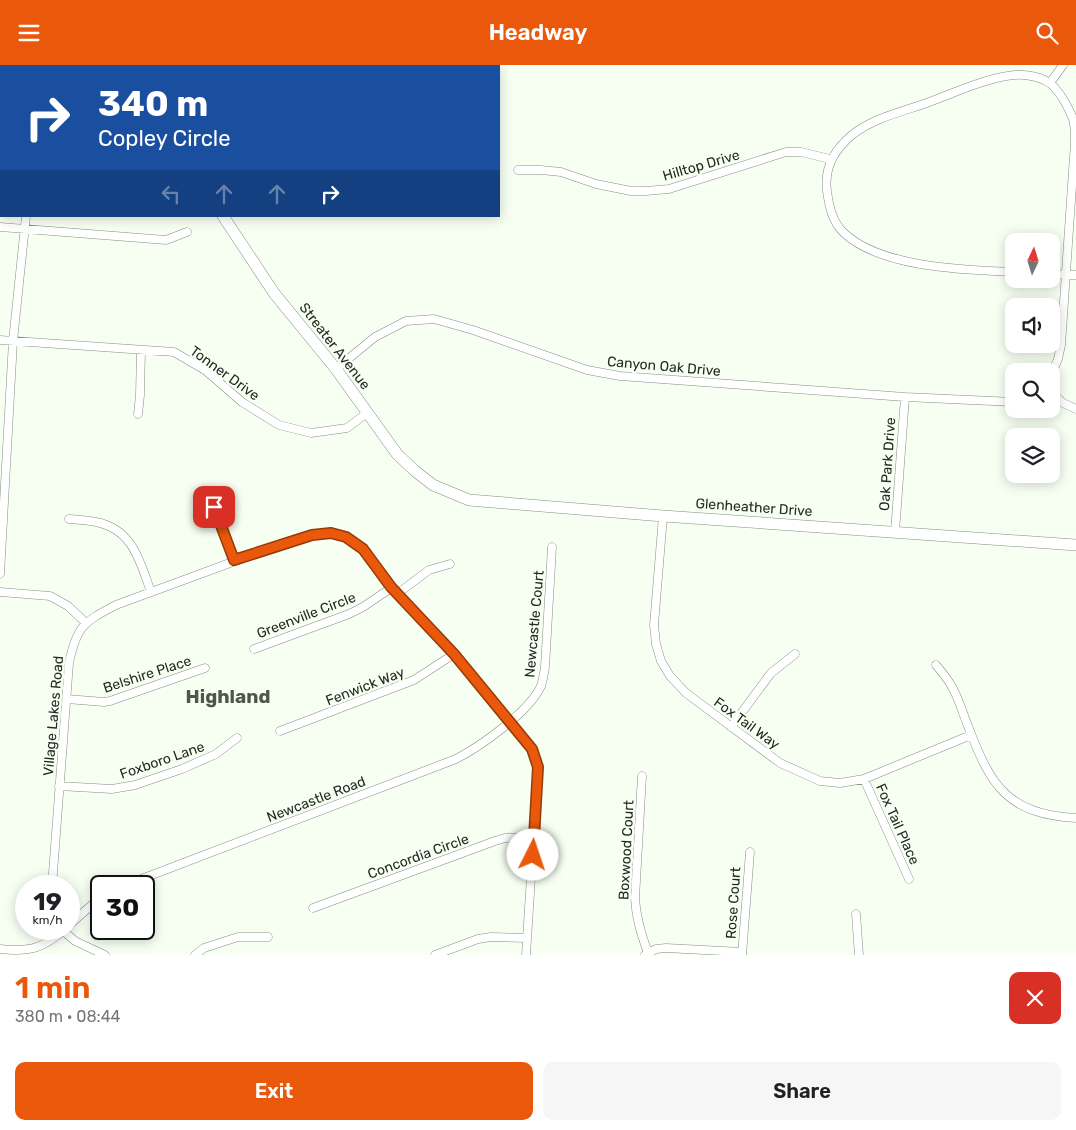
<!DOCTYPE html>
<html lang="en">
<head>
<meta charset="utf-8">
<style>
	body { margin:0; font-family:Rubik,sans-serif; background:#f6f6f6; color:#202124; height:100vh; display:flex; flex-direction:column; font-size:19px; white-space:nowrap }
	* { box-sizing:border-box; margin:0 }
	p { font-size:16px; color:#757577 }
	.icon { flex:none; width:28px; height:28px; fill:none; stroke:currentColor; stroke-width:2; stroke-linecap:round; stroke-linejoin:round }
	.map { position:relative; height:890px; overflow:hidden }
	.details { display:flex; flex-direction:column; background:#fff; flex:1 }
	.details>* { flex:none }
	.guide { position:absolute; left:0px; top:0px; width:500px; height:152px; box-shadow:0 2px 12px #0003; background:#1a4fa0; color:#fff; overflow:hidden }
	.needle { width:32px; rotate:4deg }
	.tools { position:absolute; left:1005px; top:168px; display:grid; gap:10px }
	.tools a { display:grid; place-items:center; width:55px; height:55px; border-radius:10px; background:#fff; box-shadow:0 2px 12px #0003; font-size:25px }
	.speed { position:absolute; left:15px; top:810px; display:flex; gap:10px; font-size:25px; font-weight:700; text-align:center }
	.speed>* { display:grid; place-content:center; width:65px; height:65px; border-radius:50%; background:#fff; box-shadow:0 2px 12px #0003; line-height:1 }
	.speed small { font-size:12px; font-weight:400 }
	.speed .limit { border:2px solid #111; border-radius:8px; background:#fff; color:#111 }
	.pin { position:absolute; display:grid; place-items:center; width:42px; height:42px; color:#fff; margin:-21px; border-radius:10px; box-shadow:0 2px 8px #0006 }
	.me { position:absolute; width:55px; margin:-28px; rotate:4deg; stroke-linejoin:round; filter:drop-shadow(0 0 4px #0008) }
	.turn { display:flex; align-items:center; gap:18px; height:105px; padding:0 15px; font-size:22px }
	.turn .icon { width:65px; height:65px; stroke-width:2.5 }
	.turn b { display:block; font-size:35px; line-height:42px }
	.lanes { display:flex; align-items:center; height:48px; padding:0 15px; background:#0003; justify-content:center; gap:25px; direction:ltr }
	.lanes .off { opacity:.35 }
	.round { display:grid; place-items:center; flex:none; width:52px; height:52px; border-radius:10px; background:#f6f6f6 }
	.summary { display:flex; align-items:center; justify-content:space-between; height:85px; padding:0 15px }
	h1 { font-size:30px; font-weight:600; line-height:38px; color:#ea580c }
	.primary-button { display:flex; gap:10px; margin-top:auto; padding:10px 15px }
	.primary-button a { flex:1; height:58px; border-radius:10px; background:#ea580c; color:#fff; font-size:20px; font-weight:600; line-height:58px; text-align:center }
	.primary-button a+a { background:#f6f6f6; color:#202124 }
	header { display:flex; justify-content:space-between; align-items:center; height:65px; padding:0 15px; background:#ea580c; color:#fff; font-size:22px; font-weight:600 }
	.map>svg:first-child { display:block }
	.lines { fill:none; stroke-linecap:round; stroke-linejoin:round }
	.street-casing { stroke:#858e82; stroke-width:9 }
	.secondary-casing { stroke:#858e82; stroke-width:12 }
	.street { stroke:#fff; stroke-width:8 }
	.secondary { stroke:#fff; stroke-width:11 }
	.route-casing { stroke:#983908; stroke-width:12 }
	.route { stroke:#ea580c; stroke-width:9 }
	.labels { text-anchor:middle; stroke-width:5; stroke-linejoin:round; paint-order:stroke }
	.street-label { font-size:14px; fill:#252924; stroke:#f6fff2 }
	.district-label { font-size:19px; font-weight:bold; fill:#4f574c; stroke:#f6fff2 }
</style>
</head>
<body>
<header><svg class="icon" aria-label="menu" viewBox="0 0 24 24"><path d="M4 6h16M4 12h16M4 18h16"/></svg>Headway<svg class="icon" aria-label="search" viewBox="0 0 24 24"><circle cx="10" cy="10" r="6"/><path d="M15 15l6 6"/></svg></header>
<div class="map">
<svg width="1076" height="890" viewBox="0 0 1076 890">
	<rect width="100%" height="100%" fill="#f6fff2"/>
	<g class="lines">
		<defs>
			<path id="street" d="M34,1v-1
				M400,1v-1
				M1050,18l13,-18
				M0,38h1
				M518,105h23l20,2 35,12 35,7h15l23,-2 117,-37h15l29,7
				M0,162l166,13 21,-8
				M1014,207c-49,-2 -134,-4 -171,-40 -11,-11 -14,-26 -16,-41 -3,-23 8,-42 25,-56 22,-18 54,-24 80,-34 24,-9 57,-24 83,-26 11,-1 27,2 36,9 9,8 18,24 22,35 2,7 2,16 2,23l-14,203 -3,14 -7,16
				M1051,209l25,1
				M0,275l174,12 31,18 37,32 37,23 32,8 36,-5 20,-15
				M336,304l39,-32 31,-16 28,-2 39,11 114,40 33,6 285,21 109,5
				M1051,327l12,11 13,6
				M138,349l2,-19 1,-45
				M214,442l20,53
				M663,451l-9,109 2,19 5,17 9,15 16,17 94,70 40,18 20,2 24,-4 107,-44
				M69,454c9,1 18,1 27,3 37,7 44,40 55,70
				M895,467l10,-135
				M0,509l13,-233 13,-125
				M0,527l50,4 18,10 18,17
				M397,529l32,-24 21,-6
				M254,584l95,-35 14,-7 28,-19
				M936,600c6,7 12,14 16,22 7,12 11,27 16,39 23,61 40,88 108,92
				M67,634l37,3 6,-1 95,-33
				M731,662l40,-54 24,-19
				M280,666l134,-51 40,-26
				M642,711l-7,122c1,20 6,36 13,55
				M864,714l45,100
				M59,721l53,3 23,-4 47,-16 34,-15 21,-16
				M52,821l17,-223c8,-38 15,-41 47,-58l179,-66 17,-5 19,-1 15,4 11,8 6,5 28,38 63,66 78,95 6,18 -12,188
				M123,821l333,-127c25,-13 73,-47 85,-73 2,-6 3,-13 4,-19l7,-120
				M313,843l182,-67 10,-3 29,-1
				M856,849l3,41
				M69,860l32,-28
				M61,864l14,12 30,14
				M0,884c29,3 43,0 65,-20
				M195,890l9,-7 34,-11h30
				M435,890l43,-16 13,-2 36,1
				M645,890l11,-6 10,-1 76,4
				M742,890l8,-103"/>
			<path id="secondary" d="M154,0l1,1
				M223,151l51,77 62,76 61,85 18,17 18,14 36,15 194,16 413,29"/>
		</defs>
		<!-- street casing -->
		<use href="#street" class="street-casing"/>
		<!-- secondary casing -->
		<use href="#secondary" class="secondary-casing"/>
		<!-- street -->
		<use href="#street" class="street"/>
		<!-- secondary -->
		<use href="#secondary" class="secondary"/>
	</g>
	<g class="lines">
		<defs>
			<path id="route" d="M214,442l20,53 78,-25 19,-2 15,4 17,12 28,38 63,67 78,95 6,18 -5,88"/>
		</defs>
		<!-- route casing -->
		<use href="#route" class="route-casing"/>
		<!-- route -->
		<use href="#route" class="route"/>
	</g>
	<g class="labels">
		<!-- street labels -->
		<g class="street-label">
			<text transform="translate(701 100) rotate(-16)" y="5">Hilltop Drive</text>
			<text transform="translate(335 281) rotate(52)" y="5">Streater Avenue</text>
			<text transform="translate(664 301) rotate(5)" y="5">Canyon Oak Drive</text>
			<text transform="translate(225 308) rotate(36)" y="5">Tonner Drive</text>
			<text transform="translate(887 399) rotate(-86)" y="5">Oak Park Drive</text>
			<text transform="translate(754 442) rotate(4)" y="5">Glenheather Drive</text>
			<text transform="translate(306 550) rotate(-21)" y="5">Greenville Circle</text>
			<text transform="translate(534 559) rotate(-85)" y="5">Newcastle Court</text>
			<text transform="translate(147 609) rotate(-18)" y="5">Belshire Place</text>
			<text transform="translate(365 621) rotate(-21)" y="5">Fenwick Way</text>
			<text transform="translate(53 651) rotate(-85)" y="5">Village Lakes Road</text>
			<text transform="translate(747 658) rotate(36)" y="5">Fox Tail Way</text>
			<text transform="translate(162 695) rotate(-19)" y="5">Foxboro Lane</text>
			<text transform="translate(316 734) rotate(-21)" y="5">Newcastle Road</text>
			<text transform="translate(898 759) rotate(66)" y="5">Fox Tail Place</text>
			<text transform="translate(626 785) rotate(-87)" y="5">Boxwood Court</text>
			<text transform="translate(418 791) rotate(-20)" y="5">Concordia Circle</text>
			<text transform="translate(733 838) rotate(-86)" y="5">Rose Court</text>
		</g>
		<!-- district labels -->
		<g class="district-label">
			<text x="228" y="638">Highland</text>
		</g>
	</g>
</svg>
<div class="tools">
<a><svg class="needle" viewBox="-14 -14 28 28"><path d="M0-13l5 13h-10z" fill="#e53935"/><path d="M0 13l5-13h-10z" fill="#757577"/></svg></a>
<a><svg class="icon" aria-label="sound" viewBox="0 0 24 24"><path d="M4 9h4l5-4v14l-5-4H4zM17 9q2 3 0 6"/></svg></a>
<a><svg class="icon" aria-label="search" viewBox="0 0 24 24"><circle cx="10" cy="10" r="6"/><path d="M15 15l6 6"/></svg></a>
<a><svg class="icon" aria-label="layers" viewBox="0 0 24 24"><path d="M12 4l9 5-9 5-9-5zM3 14l9 5 9-5"/></svg></a>
</div>
<div class="speed"><div>19<small>km/h</small></div><div class="limit">30</div></div>
<div class="pin" style="left:214px;top:442px;background:#d93025"><svg class="icon" aria-label="arrive" viewBox="0 0 24 24"><path d="M6 21V4h12l-3 4 3 4H6"/></svg></div>
<svg class="me" style="left:533px;top:790px" viewBox="-20 -20 40 40"><circle r="19" fill="#fff"/><path d="M0-13L10 11 0 6-10 11z" fill="#ea580c"/></svg>
<div class="guide">
<div class="turn"><svg class="icon" aria-label="right" viewBox="0 0 24 24"><path d="M7 20v-9h11M14 6l5 5-5 5"/></svg><div><b>340 m</b>Copley Circle</div></div>
<div class="lanes"><svg class="icon off" aria-label="left" viewBox="0 0 24 24"><path d="M17 20v-9H6M10 6l-5 5 5 5"/></svg><svg class="icon off" aria-label="ahead" viewBox="0 0 24 24"><path d="M12 20V5M6 11l6-6 6 6"/></svg><svg class="icon off" aria-label="ahead" viewBox="0 0 24 24"><path d="M12 20V5M6 11l6-6 6 6"/></svg><svg class="icon" aria-label="right" viewBox="0 0 24 24"><path d="M7 20v-9h11M14 6l5 5-5 5"/></svg></div>
</div>
</div>
<section class="details">
<div class="summary"><div><h1>1 min</h1><p>380 m · 08:44</p></div><a class="round" style="background:#d93025;color:#fff"><svg class="icon" aria-label="close" viewBox="0 0 24 24"><path d="M6 6l12 12M18 6L6 18"/></svg></a></div>
<div class="primary-button"><a>Exit</a><a>Share</a></div>
</section>
</body>
</html>
